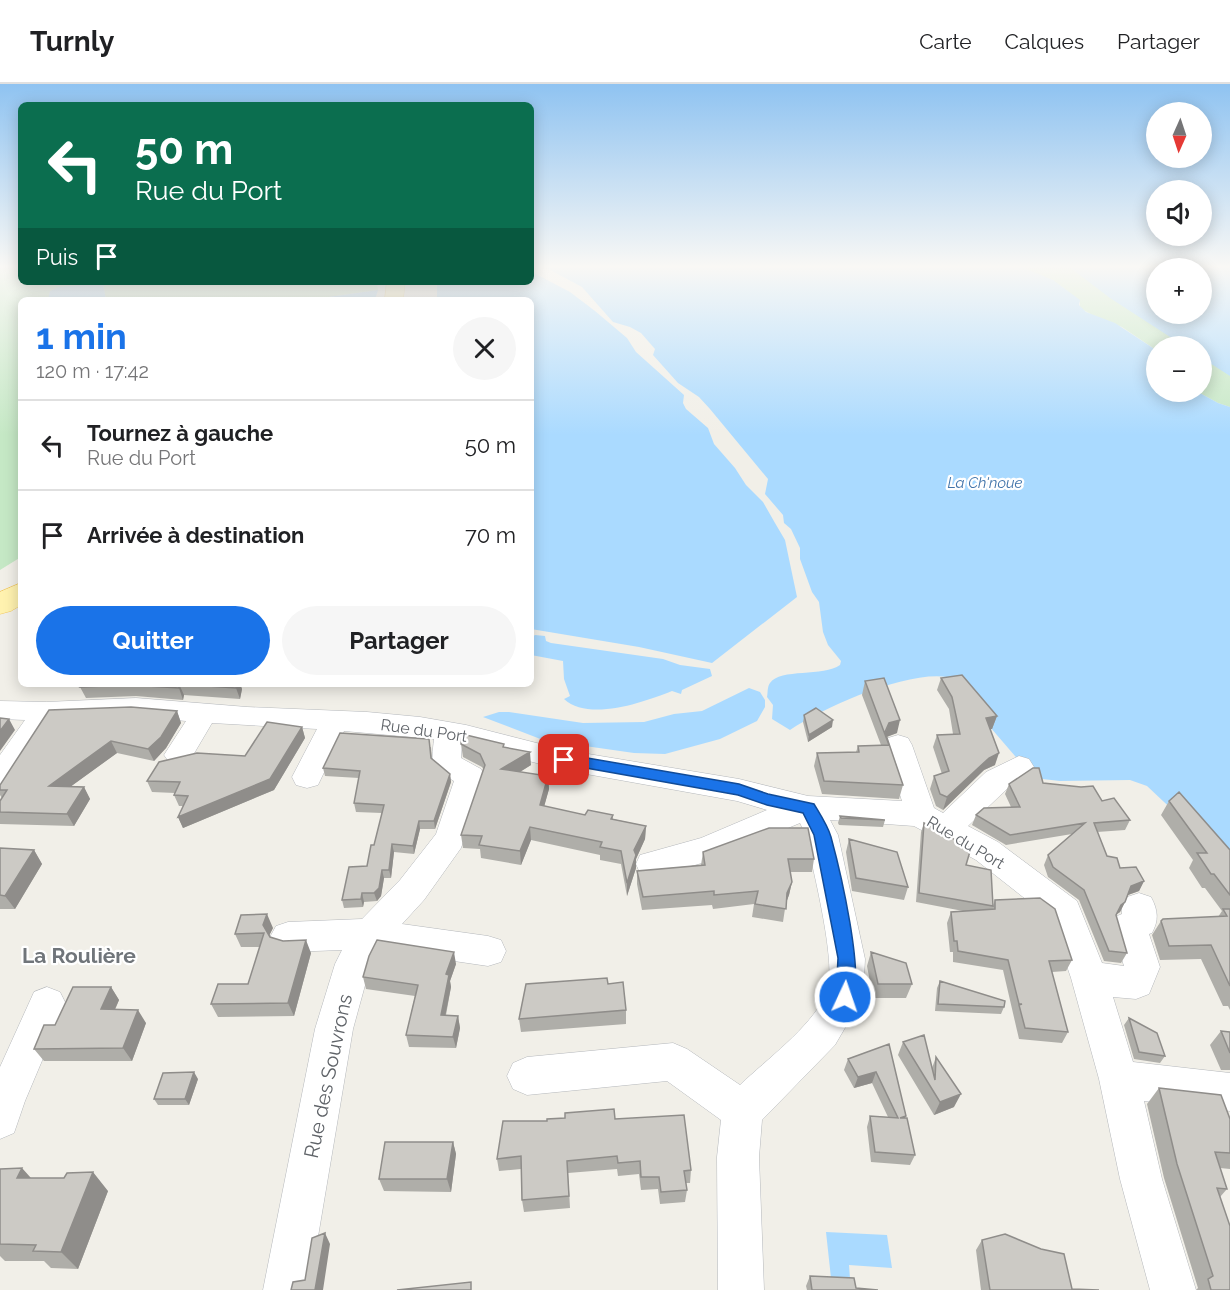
<!DOCTYPE html>
<html lang="fr">
<head>
<meta charset="utf-8">
<style>
	body { margin:0; font-family:Raleway,sans-serif; background:#f6f6f6; color:#202124; height:100vh; display:flex; flex-direction:column; font-size:22px; white-space:nowrap }
	* { box-sizing:border-box; margin:0 }
	p { font-size:20px; color:#757577 }
	.icon { flex:none; width:33px; height:33px; fill:none; stroke:currentColor; stroke-width:2; stroke-linecap:round; stroke-linejoin:round }
	.map { position:relative; flex:1; overflow:hidden }
	.sheet { position:absolute; left:18px; top:213px; width:516px; height:390px; display:flex; flex-direction:column; background:#fff; border-radius:9px; box-shadow:0 3px 15px #0003 }
	.sheet>* { flex:none }
	.top-card { position:absolute; left:18px; top:18px; width:516px; height:183px; border-radius:9px; box-shadow:0 3px 15px #0003; background:#0b6e4f; color:#fff; overflow:hidden }
	.needle { width:39px; rotate:183deg }
	.fabs { position:absolute; left:1146px; top:18px; display:grid; gap:12px }
	.fabs a { display:grid; place-items:center; width:66px; height:66px; border-radius:50%; background:#fff; box-shadow:0 3px 15px #0003; font-size:30px }
	.pin { position:absolute; display:grid; place-items:center; width:51px; height:51px; color:#fff; margin:-26px; border-radius:12px; box-shadow:0 3px 9px #0006 }
	.me { position:absolute; width:66px; margin:-33px; rotate:3deg; stroke-linejoin:round; filter:drop-shadow(0 0 4px #0008) }
	.turn { display:flex; align-items:center; gap:21px; height:126px; padding:0 18px; font-size:27px }
	.turn .icon { width:78px; height:78px; stroke-width:2.5 }
	.turn b { display:block; font-size:42px; line-height:51px }
	.then { display:flex; align-items:center; height:57px; padding:0 18px; background:#0003; gap:12px; font-size:22px }
	.round { display:grid; place-items:center; flex:none; width:63px; height:63px; border-radius:32px; background:#f6f6f6 }
	.headline { display:flex; align-items:center; justify-content:space-between; height:102px; padding:0 18px }
	h1 { font-size:36px; font-weight:700; line-height:45px; color:#1a73e8 }
	.cta { display:flex; gap:12px; margin-top:auto; padding:12px 18px }
	.cta a { flex:1; height:69px; border-radius:36px; background:#1a73e8; color:#fff; font-size:24px; font-weight:700; line-height:69px; text-align:center }
	.cta a+a { background:#f6f6f6; color:#202124 }
	ul { padding:0; list-style:none }
	li { display:flex; align-items:center; gap:18px; height:90px; padding:0 18px; border-top:2px solid #e0e0e0 }
	li div { flex:1 }
	li b { display:block; font-size:22px }
	li em { font-style:normal }
	header { display:flex; align-items:center; gap:36px; box-sizing:border-box; height:84px; padding:0 30px; background:#fff; border-bottom:2px solid #e0e0e0 }
	header strong { font-size:28px }
	nav { display:flex; gap:33px; margin-inline-start:auto; font-size:21px }
	.map>svg:first-child { display:block }
	.green { fill:#c5e8c5; fill-rule:evenodd }
	.water { fill:#aadaff; fill-rule:evenodd }
	.lines { fill:none; stroke-linecap:round; stroke-linejoin:round }
	.minor-casing { stroke:#b5b8bc; stroke-width:1 }
	.major-casing { stroke:#f2c960; stroke-width:1 }
	.minor { fill:#fff; fill-rule:evenodd }
	.major { fill:#fff2af; fill-rule:evenodd }
	.wall { fill:#afaea9 }
	.shaded-wall { fill:#8f8d8a }
	.building { fill:#cccac5; stroke:#8f8d8a; stroke-width:1.5 }
	.route { fill:#1a73e8; stroke:#114b97; stroke-width:1.5 }
	.labels { text-anchor:middle; stroke-width:4.5; stroke-linejoin:round; paint-order:stroke }
	.far-water-label { font-size:15px; font-style:italic; fill:#4174aa; stroke:#fff }
	.street-label { font-size:16px; fill:#5f6368; stroke:#fff }
	.near-street-label { font-size:20px; fill:#5f6368; stroke:#fff }
	.near-neighbourhood-label { font-size:21px; font-weight:bold; fill:#70757a; stroke:#fff }
</style>
</head>
<body>
<header>
<strong>Turnly</strong>
<nav><a>Carte</a><a>Calques</a><a>Partager</a></nav>
</header>
<div class="map">
<svg width="1230" height="1206" viewBox="0 0 1230 1206">
	<rect width="100%" height="100%" fill="#f1efe8"/>
	<!-- green -->
	<path class="green" d="M0,182h21v16h356l1,8 -71,10h-201l-3,-16 -53,7 -2,9h-27v257l-21,13z
		M1019,182h211v141l-12,-4 -20,-11h4v-46h-46v4l-34,-23 -26,-10 -16,-9v-6l-43,-28zM1156,184h46v46h-46z"/>
	<!-- water -->
	<path class="water" d="M543,182h476l34,14 27,20 -1,5 7,7 29,11 41,27v42h42l20,11 12,4v468l-50,-58 -33,-31 -17,-6 -70,1 -26,-3 -87,-101c-42,-6 -122,30 -157,53l-18,-11 1,-14 -6,-8c1,-4 0,-10 3,-14 10,-15 54,-6 70,-18l1,-4 -13,-16 -5,-13 -4,-30 -7,-10 -12,-33v-11l-9,-19 -7,-6 -1,-8 -18,-21 3,-15 -58,-70 -11,-12 -21,-14 -25,-28 2,-6 -14,-16 -11,-6 -17,-5 -31,-35z
		M1068,182h162v110l-28,-18v-12h-18l-74,-48zM1202,184v46h-46v-46z
		M532,188l38,20 25,19 32,27 9,14 48,43 -1,8 3,6 22,19 6,16 21,24 11,17 17,17 12,21 10,17 12,57 -85,66 -73,-16 -108,-18v-329h-94v-17l94,-1z
		M103,199l3,17h-58l2,-9 9,-4z
		M378,206l-3,10h-68z
		M535,551l10,1 1,5 5,2 112,16 17,6 30,4 2,7 -30,14 -1,4 -9,-3c-28,11 -83,31 -108,8l6,-3 -6,-17 -1,-18 -32,-6v-17z
		M749,604l11,4 5,8v7l-8,14 -37,18 -55,15 -31,-1 -91,-13 -60,-23 16,-5h10l74,11 61,-1 30,-8 28,-3z
		M826,1148l61,3 5,33 -43,-3 1,14 -19,-1z"/>
	<g class="lines">
		<defs>
			<path id="minor" d="M136,614l111,9 120,5 53,5 46,8 98,25 175,29 69,17 94,5 -18,-56 4,-7 10,-3 10,3 4,7 22,63 9,5 43,-41 33,-16 10,3 5,8 -5,8 -21,13 -40,38 30,16 79,59 25,62 22,3 -12,-40 5,-10 5,-2v-7l5,-10 12,-4 12,4c7,13 8,23 1,36l-3,1 11,33 -11,27 -13,5 -23,-2 20,65 97,11v38l-86,-10 18,78 34,111h-46l-30,-111 -21,-100 -28,-101 -20,-59 -75,-59 -62,-34 -84,-6 8,15 27,124 -2,38 -28,48 -73,75 -3,37 5,133h-46l-1,-133 4,-37 -54,-39 -140,14 -14,-6 -6,-13 6,-13 14,-6 146,-14 14,6 53,36c27,-26 69,-56 86,-90 13,-27 -14,-127 -20,-160l-6,-12 -91,38 -57,16 -12,-4 -4,-9 4,-9 61,-17 66,-28 -30,-9 -173,-31 -102,-26 -1,14 20,11 4,8 -24,71 -37,52 -22,24 86,12 13,4 5,11 -5,11 -13,4 -109,-16 -9,17 -17,62 -44,261h-46l52,-261 20,-65 7,-14 -54,2 -12,-4 -6,-11 6,-11 12,-4 74,-3 38,-39 36,-46 18,-53c-24,-14 -23,-15 -20,-42l-90,-8 -26,54 -11,3 -11,-3 -4,-8 25,-48 -105,-6 -23,39 -10,3 -10,-3 -5,-7 22,-34 -50,-5 -82,4 -43,66 -11,3v-34l25,-35 -25,-1v-18l46,1z
				M47,903l13,5 6,12 -41,97 -11,32 -14,6v-72l34,-75z"/>
			<path id="major" d="M387,198h18l-2,18h-18z
				M21,499v22l-10,6 -11,3v-22z"/>
		</defs>
		<!-- minor casing -->
		<use href="#minor" class="minor-casing"/>
		<!-- major casing -->
		<use href="#major" class="major-casing"/>
		<!-- minor -->
		<use href="#minor" class="minor"/>
		<!-- major -->
		<use href="#major" class="major"/>
	</g>
	<!-- wall -->
	<path class="wall" d="M941,594l56,38 -5,13h-2l5,36 -11,5 -41,40 -7,-4 -6,-17 4,-13 8,-2 -9,-27 4,-12 16,-1 -4,-25 -12,-19z
		M865,597l32,52 -10,4 16,48 -4,14 -77,-5 -8,-28 3,-13 39,-1 2,-6 23,-1 -19,-50z
		M82,600h158l2,5 -2,10 -56,-4 -1,5 -47,-4 -50,2 -6,-11z
		M177,627l4,12 -15,25 -12,13 -37,-8 -46,33 13,1 6,12 -16,27 -74,-2v-23l2,-3 -2,-3v-10z
		M804,631l28,12 -24,15 -5,-20z
		M302,643l3,11 -31,52 -91,38 -5,-11 5,-11h-4l-5,-11 1,-2 -23,-1 -5,-11 98,-25z
		M461,660l43,3 27,18 -11,7 28,4 1,13 -5,17 41,9h28v4l33,7 -1,13 -9,20v9l-9,28 -6,-32 -21,-4v-5l-69,-15 -10,25 -40,-7 -1,-9 -17,-1 -2,-13 23,-65 -2,-3 -19,-10z
		M431,663l1,12 18,15 1,8 -16,47h-15l-6,25 -20,-2 -3,26h-7l-3,18 -4,5 -13,1 -1,5 -19,1 -2,-8 25,-34 7,-21 8,-32 -26,-1 -2,-9 5,-25 -34,-2 -2,-8z
		M1043,699l59,18 28,19 -5,10 -28,2 10,24 13,12 24,13 -5,10 -11,4 -3,7 -5,10 -4,3 11,38 -6,10 -17,-2 -25,-61 -31,-23 -4,-12 4,-10 24,-21 -66,11 -34,-20 4,-10 35,-8 -6,-13 4,-10z
		M1169,717l61,49v160l-2,-4h-5l-22,-47 -41,1 -8,-25 9,-14 57,-4 4,-6 -17,-23h-3l-13,-20 4,-8 -32,-45z
		M840,732l45,4 -2,7 -44,-2 -1,-2z
		M924,739l42,42 27,41 -1,3 3,-9 77,60 -6,11 -14,1 16,60 -6,11 -43,-4 -16,-69 -50,-8v-10h-3l-3,-29 4,-11 12,-1 -47,-9 5,-70z
		M849,755l59,48 -4,13 -52,-9 -6,-39z
		M0,764l34,2 8,14 -27,45h-15z
		M703,768l111,7 -2,13h-22l2,10 -3,13 -3,7 -3,20 -31,-5 2,-13 -41,5 -1,-4 -70,5 -5,-26v-13l64,-6z
		M273,844l-4,7 1,2 41,16 -17,63 -76,1 -7,-13 37,-20 12,-37h-19l-6,-13z
		M871,868l41,32 -6,14h-33l-6,-32z
		M456,880l-6,17 1,6 -5,28 12,1 2,12 -4,20 -47,-1 -3,-12 9,-39 -49,-7 -3,-12z
		M940,897l64,26 -3,7 -66,-3 2,-23z
		M608,900l18,26v14l-105,8 -2,-13z
		M111,903l8,13 -4,10 31,13 -14,38h-88l-10,-12 21,-24z
		M1129,934l36,38 -5,7 -26,-4 -10,-34z
		M1221,947l9,1v38h-9l-11,-25z
		M903,958l29,26 4,-11 18,50 -20,8 -36,-60z
		M889,960l17,72 -1,2 10,37 -5,10 -39,-3 -4,-35 3,-11 18,1 -16,-34 -18,5 -10,-18 4,-11z
		M198,995l-9,26h-31l-4,-6z
		M1159,1004l71,31v50l-10,-1 7,21 -7,8 9,29 1,64h-34l2,-2 -34,-110 -17,-74z
		M615,1035l76,51 -1,13h-4l1,7 -2,12 -25,2 -2,-15 -17,1 -2,-16 -21,2 -1,-7 -49,4 2,35 -46,4 -2,-12 -1,-31 -22,2 -2,-12 50,-38z
		M453,1058l3,12 -5,38 -67,-1 -5,-12z
		M0,1085l30,9 78,13 -30,78 -27,-1 -7,-7h-39l-5,-5z
		M982,1156l90,49 27,1h-118l-5,-40z
		M810,1192l46,12 22,2h-71l-1,-4z"/>
	<!-- shaded-wall -->
	<path class="shaded-wall" d="M179,600l5,11 -1,5 -4,-12z
		M237,600h3l2,5 -2,10 -4,-11z
		M177,627l4,12 -15,25 -12,13 -6,-12z
		M997,632l-5,13 -11,2 5,-13z
		M9,635l6,11 -15,21v-20z
		M833,636l-1,7 -24,15 1,-7z
		M900,636l-3,13 -11,4 -1,-3 4,-11z
		M302,643l3,11 -31,52 -91,38 -5,-11z
		M111,657l6,12 -62,45 -6,-12z
		M530,668l1,13 -29,18 -1,-14z
		M999,669l-4,12 -11,5 -41,40 4,-13 42,-39z
		M450,690l1,8 -16,47 -1,-8z
		M548,692l1,13 -8,29 -1,-13z
		M84,703l6,12 -16,27 -7,-12z
		M419,737l1,8 -6,25 -1,-8z
		M646,742l-1,13 -9,20v9l-9,28v-13l7,-33z
		M530,743l1,13 -10,25 -1,-14z
		M392,760l2,8 -3,26 -2,-8z
		M34,766l8,14 -27,45 -10,-13z
		M382,786l2,8 -3,18 -4,5 -3,-8z
		M1144,797l-5,10 -14,5 6,-10z
		M792,798l-3,13 -4,11 2,-13z
		M362,809l2,9 -1,5 -2,-8z
		M1125,818l-5,10 -5,3 6,-10z
		M267,830l6,14 -5,10 -5,-13z
		M306,856l5,13 -17,63 -6,-13z
		M454,868l2,12 -6,17 1,6 -8,40 -2,-12 5,-41z
		M111,903l8,13 -10,22 -8,-13z
		M138,926l8,13 -14,38 -9,-13z
		M458,932l2,12 -4,20 -3,-11z
		M194,988l4,7 -9,26 -4,-6z
		M876,988l-4,11 -18,5 4,-11z
		M961,1010l-7,13 -20,8 6,-13z
		M453,1058l3,12 -5,38 -4,-13z
		M22,1084l17,19 -22,-9z
		M93,1088l15,19 -30,78 -17,-17z
		M325,1149l5,11 -7,46h-8z"/>
	<!-- building -->
	<path class="building" d="M962,591l35,41 -11,2 13,35 -10,5 -42,39 -7,-3 -6,-18 15,-5 -12,-36 23,-1 -8,-37 -11,-19z
		M884,594l16,42 -11,3 -4,9 18,53 -79,-4 -7,-28 42,-1 -1,-6 31,-1 -24,-64z
		M82,600h155l-1,4 -57,-4v4l-48,-3 -51,2z
		M131,623l46,4 -16,26 -13,12 -37,-8 -62,45 35,1 -17,27 -67,-2v-11l7,-11h-7v-5l49,-75z
		M816,624l17,12 -24,15 -5,-20z
		M0,634l9,1 -9,12z
		M267,638l35,5 -32,52 -92,38 10,-21 -14,-1 6,-13 -33,-1 12,-19 38,-9 48,3z
		M340,649l89,6 2,19 19,16 -16,47h-15l-6,25 -21,-2 -3,26h-7l-3,18 -5,5h-12l-1,6 -19,1 7,-33 18,-1 4,-21h3l10,-40 -30,-2 6,-32 -37,-3z
		M462,650l42,10 -1,3 27,5 -29,17 47,7 -8,29 45,10 3,-5 25,5 -2,4 35,7 -12,24 2,5 -9,28 -6,-32 -21,-4 2,-5 -72,-15 -10,24 -41,-6 3,-9 -21,-1 24,-70 -5,-11 -19,-10z
		M1033,684h6l4,15 38,4 12,-1 9,15 12,-3 16,22 -36,3 13,33 10,2 3,10 16,-1 8,14 -13,5 -6,16 -4,3 -5,10 11,38 -18,-2 -25,-61 -31,-23 -5,-12 37,-32 -75,12 -34,-20 8,-7 36,-1 -11,-23z
		M1179,708l51,58v45l-16,-21h-3l-14,-21h10l-38,-52z
		M840,732l45,4 -44,-2z
		M924,739l47,25 -5,17 25,5 2,36 -74,-13z
		M769,744h39l6,31h-26l4,23 -5,11 -1,16 -31,-5 3,-13 -44,4v-4l-71,6 -6,-26 68,-6 -2,-13z
		M849,755l48,13 11,35 -52,-9z
		M0,764l34,2 -29,46 -5,-1z
		M1040,814l15,11 17,51 -23,1 19,71 -43,-4 -6,-23 3,-1h-3l-11,-44 -50,-9 -1,-10h-3l-3,-29 44,-3v-9z
		M1223,825h7v77l-19,-41 -42,1 -8,-25 2,-2 64,-3z
		M267,830l-4,11 7,12 13,4 23,-1 -18,63 -77,1 7,-20h30l16,-51 -29,1 6,-19z
		M377,856l77,12 -8,22 3,1 -8,40 17,1 -5,21 -47,-2 12,-50 -55,-8 6,-21z
		M871,868l35,11 6,21h-34z
		M607,894l1,6 15,-2 3,28 -107,9 7,-35z
		M940,897l65,20 -1,6 -66,-3z
		M73,903h38l-10,22 37,1 -15,38 -89,1 10,-24h11z
		M1129,934l28,15 8,23 -26,-4z
		M1221,947l9,1v21z
		M924,951l11,45 1,-23 25,37 -21,8 -37,-60z
		M889,960l17,72 -6,2h7l8,37 -40,-3 -5,-36 28,2 -22,-46 -18,5 -10,-18z
		M194,988l-9,27h-31l9,-26z
		M1159,1004l62,7 9,24v34l-15,-1 12,37 -10,-1 13,38v64h-19l-3,-11 5,-3 -36,-112z
		M614,1025l1,10 69,-4 7,55 -7,1 3,19 -26,2 -2,-15h-18l-1,-16 -22,2 -1,-7 -50,5 2,35 -47,4 -1,-44 -24,3 6,-38h44v-2l18,-1v-5z
		M385,1058h68l-6,37h-68z
		M22,1084l-5,10h47l3,-5 26,-1 -32,80 -28,-1 3,-6 -36,-1v-75z
		M325,1149l-10,57h-24l2,-8 12,-2 7,-42z
		M1005,1150l36,15 23,5 8,35 27,1h-109l-8,-50z
		M810,1192l44,2 2,10 22,2h-66z
		M471,1198v8h-74z"/>
	<!-- sky -->
	<linearGradient id="sky" x2="0" y2="1"><stop stop-color="#8fc3f1"/><stop offset="0.52" stop-color="#f9f8f5"/><stop offset="1" stop-color="#f9f8f5" stop-opacity="0"/></linearGradient>
	<rect width="1230" height="351" fill="url(#sky)"/>
	<!-- route -->
	<path class="route" d="M564,670l175,30 29,10 46,10c6,10 14,22 17,33 9,33 34,138 21,166l-7,2 -6,-2 -3,-6 2,-39 -24,-123 -11,-22 -36,-8 -29,-10 -180,-32 -2,-3 2,-4z"/>
	<g class="labels">
		<!-- far-water labels -->
		<g class="far-water-label">
			<text x="985" y="404">La Ch'noue</text>
		</g>
		<!-- street labels -->
		<g class="street-label">
			<text transform="translate(424 646) rotate(8)" y="6">Rue du Port</text>
			<text transform="translate(966 758) rotate(31)" y="6">Rue du Port</text>
		</g>
		<!-- near-street labels -->
		<g class="near-street-label">
			<text transform="translate(328 992) rotate(-78)" y="7">Rue des Souvrons</text>
		</g>
		<!-- near-neighbourhood labels -->
		<g class="near-neighbourhood-label">
			<text x="79" y="879">La Roulière</text>
		</g>
	</g>
</svg>
<div class="fabs">
<a><svg class="needle" viewBox="-14 -14 28 28"><path d="M0-13l5 13h-10z" fill="#e53935"/><path d="M0 13l5-13h-10z" fill="#757577"/></svg></a>
<a><svg class="icon" aria-label="sound" viewBox="0 0 24 24"><path d="M4 9h4l5-4v14l-5-4H4zM17 9q2 3 0 6"/></svg></a>
<a>+</a>
<a>−</a>
</div>
<div class="pin" style="left:564px;top:676px;background:#d93025"><svg class="icon" aria-label="arrive" viewBox="0 0 24 24"><path d="M6 21V4h12l-3 4 3 4H6"/></svg></div>
<svg class="me" style="left:845px;top:913px" viewBox="-20 -20 40 40"><circle r="17" fill="#1a73e8" stroke="#fff" stroke-width="3"/><path d="M0-11L8 9 0 5-8 9z" fill="#fff"/></svg>
<div class="top-card">
<div class="turn"><svg class="icon" aria-label="left" viewBox="0 0 24 24"><path d="M17 20v-9H6M10 6l-5 5 5 5"/></svg><div><b>50 m</b>Rue du Port</div></div>
<div class="then">Puis<svg class="icon" aria-label="arrive" viewBox="0 0 24 24"><path d="M6 21V4h12l-3 4 3 4H6"/></svg></div>
</div>
<section class="sheet">
<div class="headline"><div><h1>1 min</h1><p>120 m · 17:42</p></div><a class="round"><svg class="icon" aria-label="close" viewBox="0 0 24 24"><path d="M6 6l12 12M18 6L6 18"/></svg></a></div>
<ul>
<li><svg class="icon" aria-label="left" viewBox="0 0 24 24"><path d="M17 20v-9H6M10 6l-5 5 5 5"/></svg><div><b>Tournez à gauche</b><p>Rue du Port</p></div><em>50 m</em></li>
<li><svg class="icon" aria-label="arrive" viewBox="0 0 24 24"><path d="M6 21V4h12l-3 4 3 4H6"/></svg><div><b>Arrivée à destination</b></div><em>70 m</em></li>
</ul>
<div class="cta"><a>Quitter</a><a>Partager</a></div>
</section>
</div>
</body>
</html>
